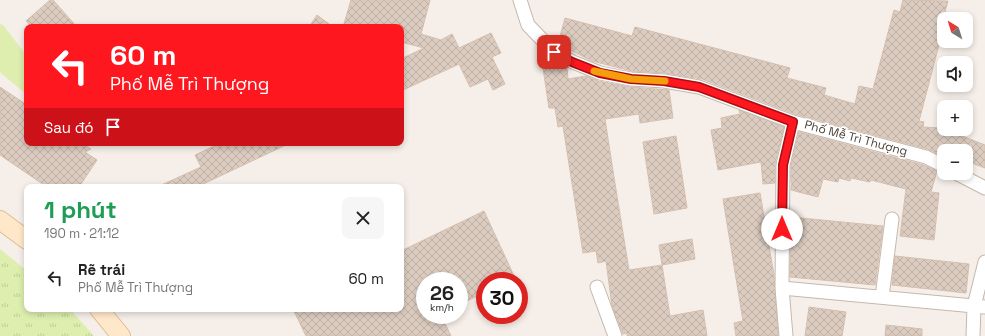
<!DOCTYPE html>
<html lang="vi">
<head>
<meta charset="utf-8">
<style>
	body { margin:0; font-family:"Space Grotesk",sans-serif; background:#f6f6f6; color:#222; height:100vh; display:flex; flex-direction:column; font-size:15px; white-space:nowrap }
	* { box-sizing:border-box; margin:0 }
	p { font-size:13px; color:#767676 }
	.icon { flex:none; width:22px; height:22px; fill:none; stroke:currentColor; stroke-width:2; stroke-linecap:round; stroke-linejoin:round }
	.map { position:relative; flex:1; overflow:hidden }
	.panel { position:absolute; left:24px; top:184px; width:380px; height:128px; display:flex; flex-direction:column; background:#fff; border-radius:8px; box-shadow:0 2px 6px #0003 }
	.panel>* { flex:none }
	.guide { position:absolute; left:24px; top:24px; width:380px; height:122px; border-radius:8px; box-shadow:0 2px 6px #0003; background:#ff171f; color:#fff; overflow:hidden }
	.needle { width:26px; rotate:322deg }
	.buttons { position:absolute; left:937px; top:12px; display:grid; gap:8px }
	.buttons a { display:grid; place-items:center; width:36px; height:36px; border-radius:8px; background:#fff; box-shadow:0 2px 6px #0003; font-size:20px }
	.speed { position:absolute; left:416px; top:272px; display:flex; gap:8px; font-size:20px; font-weight:700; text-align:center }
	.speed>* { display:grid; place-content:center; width:52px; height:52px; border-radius:50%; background:#fff; box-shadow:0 2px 6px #0003; line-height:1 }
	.speed small { font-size:10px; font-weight:400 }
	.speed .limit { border:6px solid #d22; background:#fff; color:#111 }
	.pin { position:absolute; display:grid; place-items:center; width:34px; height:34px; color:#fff; margin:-17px; border-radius:8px; box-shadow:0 2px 6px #0006 }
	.me { position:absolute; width:44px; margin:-22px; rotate:0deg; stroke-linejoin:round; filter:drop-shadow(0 0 3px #0008) }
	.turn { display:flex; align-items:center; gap:14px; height:84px; padding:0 20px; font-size:18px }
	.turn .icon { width:52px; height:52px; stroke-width:2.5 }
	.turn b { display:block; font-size:28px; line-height:34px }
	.then { display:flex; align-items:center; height:38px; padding:0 20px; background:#0003; gap:8px; font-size:15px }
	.round { display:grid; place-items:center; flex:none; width:42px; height:42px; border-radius:8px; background:#f6f6f6 }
	.overview { display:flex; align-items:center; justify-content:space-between; height:68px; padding:0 20px }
	h1 { font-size:24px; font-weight:700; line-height:30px; color:#1e9e55 }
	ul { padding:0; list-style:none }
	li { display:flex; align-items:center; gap:12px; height:52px; padding:0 20px }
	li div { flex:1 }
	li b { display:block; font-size:15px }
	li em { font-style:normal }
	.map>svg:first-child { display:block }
	.grass { fill:url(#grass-tufts) }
	.park { fill:#ddeeae }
	.building { fill:url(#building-cross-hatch); stroke:#d4bfaf }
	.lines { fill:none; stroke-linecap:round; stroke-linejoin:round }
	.street-casing { stroke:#c5b8ad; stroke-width:15 }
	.secondary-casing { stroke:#ddbd96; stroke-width:20 }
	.street { stroke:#fff; stroke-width:13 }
	.secondary { stroke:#ffe8ca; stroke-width:18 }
	.route-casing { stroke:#a60f14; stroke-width:10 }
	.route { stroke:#ff171f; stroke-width:7 }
	.slow { stroke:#f59e0b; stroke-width:7 }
	.labels { text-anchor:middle; stroke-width:3.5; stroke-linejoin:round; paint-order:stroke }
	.street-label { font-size:12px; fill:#4a3f36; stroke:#fff }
</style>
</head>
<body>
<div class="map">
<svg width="985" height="336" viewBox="0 0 985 336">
	<defs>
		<pattern id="grass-tufts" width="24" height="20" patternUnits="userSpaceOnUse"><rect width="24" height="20" fill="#ddeeae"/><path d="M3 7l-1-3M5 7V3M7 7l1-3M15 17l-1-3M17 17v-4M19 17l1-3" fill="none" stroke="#bfcd96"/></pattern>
		<pattern id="building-cross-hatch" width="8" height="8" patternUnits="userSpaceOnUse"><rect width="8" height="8" fill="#dcccc0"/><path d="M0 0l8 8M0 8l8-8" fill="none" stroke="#beb0a6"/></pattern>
	</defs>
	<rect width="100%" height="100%" fill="#f6efe9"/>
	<!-- grass -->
	<path class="grass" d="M0,249l27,22v38h43l24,27h-94z"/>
	<!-- park -->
	<path class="park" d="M0,24l3,1 24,31v39l-27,-23z"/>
	<!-- building -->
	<path class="building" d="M50,0h3l24,27h-45l-6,-6z
		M351,0h79l-9,34 20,6 11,-6 7,14 32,-15 10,20 -9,4 13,27 -12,6 -5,-11 -18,8 -11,-23 -58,27v-32l23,-11 -23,-6v-15h-58z
		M903,0l45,1 -3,11 3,1 -2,6h-2v7l-25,95 5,1 -1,5 19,1 43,17v23l-19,-7v-10h-24l-1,4 -13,-6 -133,-35 -93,-35 -37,-6 -33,-2 -40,-10 -34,-17 7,-26 67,18 3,-9 155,41 -3,10 39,10 -2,7 31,9 4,-18 14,3 21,-79 6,2z
		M317,15l16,12h-24z
		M561,65l6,3 1,11 18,-3 12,5 32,6 39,3 4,28 -33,5 -1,-9 -34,5 8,52 16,99 33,-5 8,51 33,-6 4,26h-80v-3l-4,1 -11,-28 -6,-45 -8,2 -2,-12 -13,2 -20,-127 -5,1 -3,-19h-6l-6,-40z
		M0,87l27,18v38h55l9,6 -6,3 12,8 -18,27h-32l-47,-32z
		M739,110l45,17 -9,36v20l-12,1 -2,-22 -43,8 -7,-40 11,-2 -1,-10 19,-4z
		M799,132l124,33 14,6 -6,21 8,1 -5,47 -34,-4 6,-47 -35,-9 -1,2 -19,-4 -1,3 -11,-3 -1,4 -15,-3 -5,18 -27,-7 1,-9 -1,1v-16z
		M676,136l11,72 -33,6 -11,-72z
		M221,143h69l-93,44h-40l44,-20 -6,-12z
		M760,193l14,82 4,61h-42l-2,-13 9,-2 -20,-122z
		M484,211l31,67 -6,3h-24v11l-26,13v-24h-34v34h16l10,21h-145l-13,-27h108v-58z
		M791,217l92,9 -8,59 -85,-8z
		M692,239l3,20 -33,6 -3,-20z
		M895,256l74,8 -3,29 -74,-8z
		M809,307l37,5 -4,24h-37z
		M886,325l36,4v7h-37z"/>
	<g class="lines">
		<defs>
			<path id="street" d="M520,0l8,25 26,27 19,10 27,11 31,6 33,2 35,6 94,35 133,35 18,9
				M956,173l29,15
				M597,287l18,49
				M782,288l203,19
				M882,297l10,-78
				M786,336l-4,-48 1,-123 10,-43
				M973,336l1,-30 11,-44"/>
			<path id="secondary" d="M0,220l27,20
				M99,309l22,27"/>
		</defs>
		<!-- street casing -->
		<use href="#street" class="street-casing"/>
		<!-- secondary casing -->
		<use href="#secondary" class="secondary-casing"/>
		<!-- street -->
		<use href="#street" class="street"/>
		<!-- secondary -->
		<use href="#secondary" class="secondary"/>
	</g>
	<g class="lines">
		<defs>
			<path id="route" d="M554,52l18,10 28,11 31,6 33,2 35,6 94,35 -10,43 -1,64"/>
		</defs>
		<!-- route casing -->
		<use href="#route" class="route-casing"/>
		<!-- route -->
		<use href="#route" class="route"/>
		<!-- slow -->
		<path class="slow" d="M594,71l37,8 34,2"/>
	</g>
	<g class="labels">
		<!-- street labels -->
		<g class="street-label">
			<text transform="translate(856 138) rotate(15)" y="4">Phố Mễ Trì Thượng</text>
		</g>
	</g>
</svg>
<div class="buttons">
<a><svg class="needle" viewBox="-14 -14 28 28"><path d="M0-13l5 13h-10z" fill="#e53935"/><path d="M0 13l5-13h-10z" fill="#767676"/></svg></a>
<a><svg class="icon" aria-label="sound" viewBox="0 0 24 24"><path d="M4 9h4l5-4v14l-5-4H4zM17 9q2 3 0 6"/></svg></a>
<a>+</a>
<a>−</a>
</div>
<div class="speed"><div>26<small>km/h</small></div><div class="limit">30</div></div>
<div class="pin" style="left:554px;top:52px;background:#d93025"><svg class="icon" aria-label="arrive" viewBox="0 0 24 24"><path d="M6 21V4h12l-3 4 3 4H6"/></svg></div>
<svg class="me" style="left:782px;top:229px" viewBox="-20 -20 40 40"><circle r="19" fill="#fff"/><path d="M0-13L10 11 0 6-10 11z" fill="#ff171f"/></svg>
<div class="guide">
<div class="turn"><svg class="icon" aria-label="left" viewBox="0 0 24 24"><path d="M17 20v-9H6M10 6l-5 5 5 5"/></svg><div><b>60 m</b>Phố Mễ Trì Thượng</div></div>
<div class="then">Sau đó<svg class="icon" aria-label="arrive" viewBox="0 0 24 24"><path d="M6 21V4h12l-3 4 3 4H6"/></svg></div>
</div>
<section class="panel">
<div class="overview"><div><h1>1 phút</h1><p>190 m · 21:12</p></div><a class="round"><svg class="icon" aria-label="close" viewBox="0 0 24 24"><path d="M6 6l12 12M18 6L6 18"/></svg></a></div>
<ul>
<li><svg class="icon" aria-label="left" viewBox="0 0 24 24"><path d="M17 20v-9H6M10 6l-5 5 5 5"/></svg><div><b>Rẽ trái</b><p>Phố Mễ Trì Thượng</p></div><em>60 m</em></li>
</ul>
</section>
</div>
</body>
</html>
